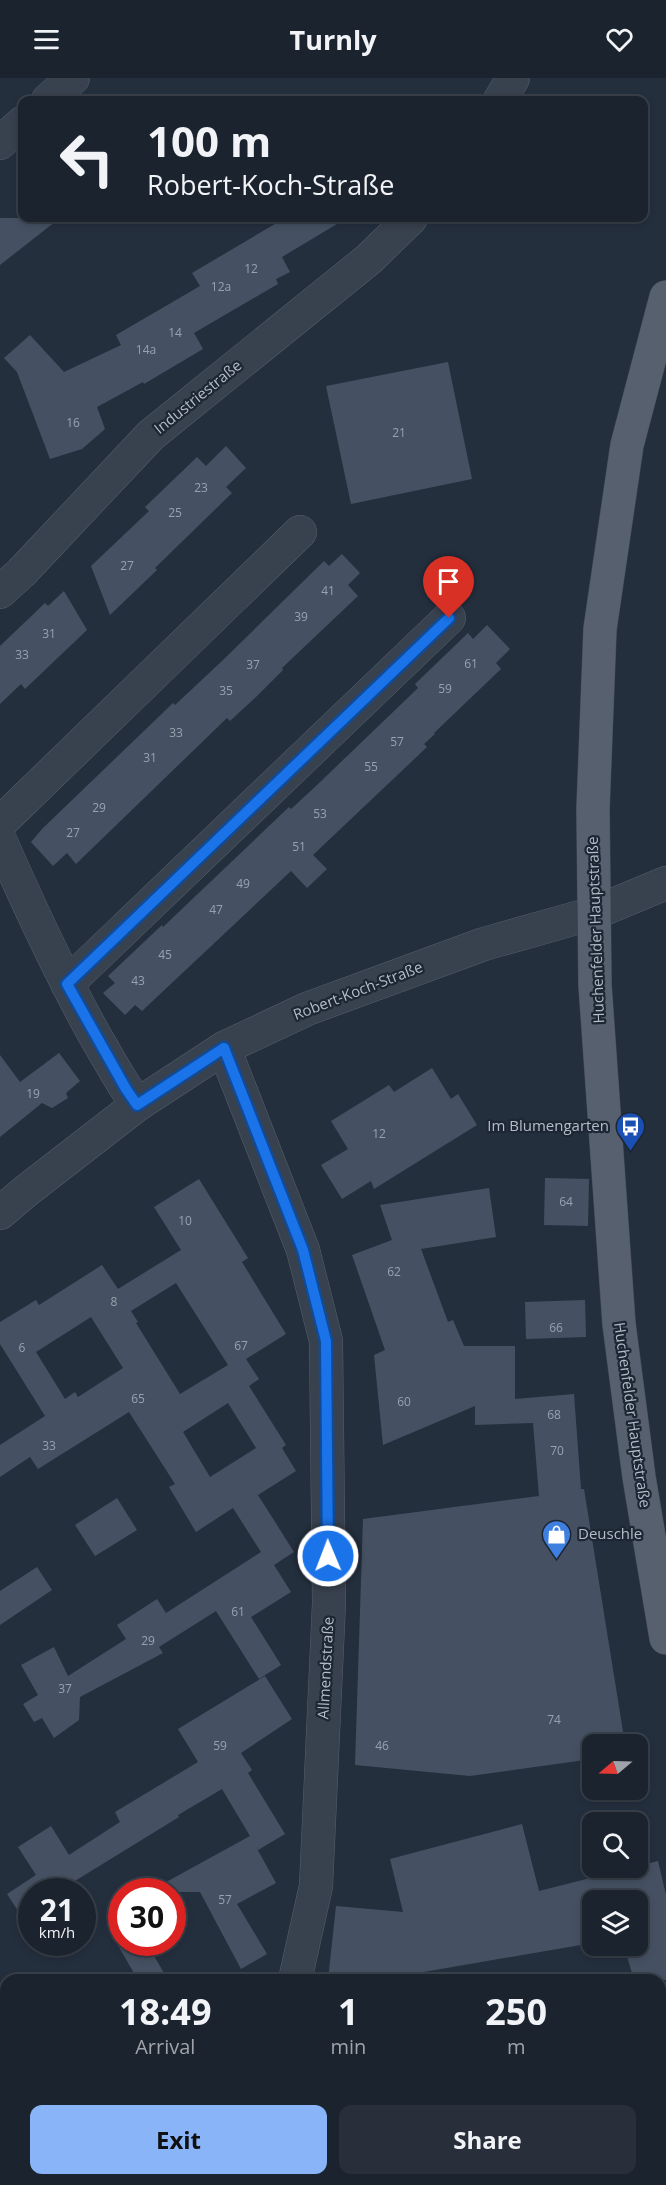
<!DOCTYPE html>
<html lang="en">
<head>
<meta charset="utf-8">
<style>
	body { margin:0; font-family:"Open Sans",sans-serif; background:#282f3a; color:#f1f3f6; height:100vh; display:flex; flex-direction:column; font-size:22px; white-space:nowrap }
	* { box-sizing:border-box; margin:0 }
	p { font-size:20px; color:#a0a4aa }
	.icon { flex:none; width:33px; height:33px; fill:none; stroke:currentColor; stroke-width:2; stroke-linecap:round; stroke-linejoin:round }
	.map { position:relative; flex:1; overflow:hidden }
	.panel { position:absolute; left:0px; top:1896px; width:666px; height:212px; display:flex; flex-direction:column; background:#1b232e; border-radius:18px 18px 0 0; box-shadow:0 3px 9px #0003,0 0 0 2px #39404a }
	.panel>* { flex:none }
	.hud { position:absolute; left:18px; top:18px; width:630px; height:126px; border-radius:12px; box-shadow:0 3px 9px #0003,0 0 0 2px #39404a; background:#1b232e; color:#f1f3f6; overflow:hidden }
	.needle { width:39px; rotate:251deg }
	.buttons { position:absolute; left:582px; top:1656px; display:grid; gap:12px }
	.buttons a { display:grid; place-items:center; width:66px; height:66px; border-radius:12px; background:#1b232e; box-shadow:0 3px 9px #0003,0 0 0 2px #39404a; font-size:30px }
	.speed { position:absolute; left:18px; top:1800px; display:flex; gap:12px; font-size:30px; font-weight:700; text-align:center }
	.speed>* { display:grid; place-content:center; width:78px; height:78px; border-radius:50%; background:#1b232e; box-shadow:0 3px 9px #0003,0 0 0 2px #39404a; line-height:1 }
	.speed small { font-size:15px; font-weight:400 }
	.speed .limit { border:9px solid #d22; background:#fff; color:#111 }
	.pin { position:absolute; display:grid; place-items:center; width:51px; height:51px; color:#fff; margin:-62px -26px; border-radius:50% 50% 50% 0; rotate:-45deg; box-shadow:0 0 6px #0007 }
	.pin .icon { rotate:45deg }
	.me { position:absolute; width:66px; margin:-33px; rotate:359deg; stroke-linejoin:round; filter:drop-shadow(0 0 4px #0008) }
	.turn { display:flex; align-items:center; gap:21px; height:126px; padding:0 30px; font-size:27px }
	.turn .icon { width:78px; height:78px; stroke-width:2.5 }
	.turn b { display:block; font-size:42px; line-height:51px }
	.eta { display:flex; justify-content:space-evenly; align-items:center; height:102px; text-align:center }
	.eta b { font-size:36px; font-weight:700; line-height:42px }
	.cta { display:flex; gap:12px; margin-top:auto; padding:12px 30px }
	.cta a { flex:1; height:69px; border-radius:12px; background:#8ab4f8; color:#111; font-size:24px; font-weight:700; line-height:69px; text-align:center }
	.cta a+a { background:#282f3a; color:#f1f3f6 }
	header { display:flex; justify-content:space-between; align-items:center; height:78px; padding:0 30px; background:#1b232e; font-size:27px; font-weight:700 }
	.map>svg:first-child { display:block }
	.building { fill:#455162; fill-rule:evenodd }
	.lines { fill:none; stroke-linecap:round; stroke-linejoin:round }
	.minor-casing { stroke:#565f6c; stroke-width:34 }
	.major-casing { stroke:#414a57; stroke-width:34 }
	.minor { stroke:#38414e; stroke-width:33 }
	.major { stroke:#56606e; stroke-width:33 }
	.route-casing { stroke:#114b97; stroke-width:15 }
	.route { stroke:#1a73e8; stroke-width:10 }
	.labels { text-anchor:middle; stroke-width:4.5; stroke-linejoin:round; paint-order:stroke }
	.number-label { font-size:12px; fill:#98a1af }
	.street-label { font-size:15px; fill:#b4bcc9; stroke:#1d2633 }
	.poi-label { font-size:15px; fill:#b4bcc9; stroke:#1d2633; text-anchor:end }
</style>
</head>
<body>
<header><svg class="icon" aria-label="menu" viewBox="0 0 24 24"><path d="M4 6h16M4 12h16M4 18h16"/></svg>Turnly<svg class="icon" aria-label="heart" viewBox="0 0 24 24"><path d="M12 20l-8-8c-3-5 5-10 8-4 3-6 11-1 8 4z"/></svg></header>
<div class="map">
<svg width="666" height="2107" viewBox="0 0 666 2107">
	<rect width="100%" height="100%" fill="#242f3e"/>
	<!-- building -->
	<path class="building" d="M0,140h60l-60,47z
		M285,140h62l-65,39 8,15 -14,7 2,5 -84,49 9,16 -59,35 -1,-2 -46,25 8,22 -23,20 -32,10 -33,-87 -13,-14 26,-23 34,37 57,-27 -5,-10 84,-49 -8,-13z
		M448,284l24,117 -121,25 -25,-118z
		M226,368l20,22 -20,19 6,6 -77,75 2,2 -47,45 -19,-49 58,-55 -4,-4 52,-50 9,9z
		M342,476l18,19 -12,12 10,11 -76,72 1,2 -26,26 -27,25 -3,-3 -151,146 -9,-11 -14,13 -22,-24 12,-14 130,-125 2,2 48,-45 101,-99 5,5z
		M64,513l23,39 -62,59 -4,-5 -21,20v-58l45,-43 3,3z
		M487,547l23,24 -14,14 5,6 -67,64 1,1 -11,10 3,3 -114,108 14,14 -20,19 -16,-17 -149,140 -7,-6 -10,10 -22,-22 12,-10 -7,-7 54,-51 1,2 126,-120 2,2 26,-24 101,-97 -3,-4 53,-51 5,6z
		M59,975l21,28 -14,12 2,5 -16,10 -10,-5 -42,34v-82l20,27z
		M432,990l19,31 7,-5 19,31 -103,64 -3,-8 -29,18 -21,-34 27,-16 -17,-28 58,-36 5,7z
		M545,1100l44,1 -1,47 -44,-1z
		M199,1101l49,79 -6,4 44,72 -40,25 13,20 -10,7 37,59 -4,3 14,23 -38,24 36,57 -20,13 17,27 -40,25 30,48 -22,14 -43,-68 -57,36 4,6 -83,44 -1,23 -25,18 -12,-20 -8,4 -11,-18 15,-9 -17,-30 33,-18 14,29 58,-37 -9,-14 40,-26 9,14 95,-61 -28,-44 -37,24 -27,-45 6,-3 -46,-72 -91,57 -8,-12 -30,20v-32l45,-29 -45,-72v-22l36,-22 3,5 63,-40 16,24 63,-39 -27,-43zM176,1205l52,82 -48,29 -44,-71 2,-1 -7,-11zM91,1239l32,51 -45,29 -3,-5 -10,7 -29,-47zM228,1325l28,45 -46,29 -27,-45z
		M489,1110l7,49 -75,12 27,73 5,-2 11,26h51v53l59,-5 7,95h3l41,255h-33v15l-122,17 -115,-11 8,-246 176,-23 -6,-73 -58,2v-19l-92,39 -9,-90 11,-5 -33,-95 40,-15 -12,-35z
		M585,1222l1,37 -60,2 -1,-37z
		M117,1420l20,32 -42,26 -20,-31z
		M37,1489l15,23 -52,35v-34z
		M265,1598l27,43 -51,34 11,17 -4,3 37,61 -27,16 -3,-5 21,38 -39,21 30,50 -26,15 -41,-77h-52l102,-56 -28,-47 -44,26 1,2 -122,75h-25v15l-12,7 -13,-20 29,-19 -18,-28 33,-21 18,29 51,-33 -5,-10 83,-50 -20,-33z
		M522,1746l17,67 119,-30 8,34v85h-32l-10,-34h14v-46h-46v43l-180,31 1,6h-85l8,-74 67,6 -13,-53z
		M116,1864h30l22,38h-30z"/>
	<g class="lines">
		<defs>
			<path id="minor" d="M48,22l25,-22
				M500,22l13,-22
				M0,65l22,-20
				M0,514l21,-19 130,-138 218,-176 42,-41
				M0,745l300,-291
				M0,762c29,66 59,131 94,194 14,24 27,48 43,71
				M67,906l382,-366
				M224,970l79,202 23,91 3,262 -13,283 -21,94
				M0,1135l26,-22 111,-86 87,-57 83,-39 177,-65 110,-31 72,-30
				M165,2107l5,-5"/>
			<path id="major" d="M666,219l-39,148 -27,184 -7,180 2,176 24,339 20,153 27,161"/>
		</defs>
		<!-- minor casing -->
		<use href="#minor" class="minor-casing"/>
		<!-- major casing -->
		<use href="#major" class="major-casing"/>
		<!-- minor -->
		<use href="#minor" class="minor"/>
		<!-- major -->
		<use href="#major" class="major"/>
	</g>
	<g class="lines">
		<defs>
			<path id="route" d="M328,1478l-2,-215 -23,-91 -79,-202 -87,57 -11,-16 -59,-105 382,-366"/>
		</defs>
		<!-- route casing -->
		<use href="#route" class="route-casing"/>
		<!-- route -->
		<use href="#route" class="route"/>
	</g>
	<!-- icons -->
	<defs>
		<symbol id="bus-pin" viewBox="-11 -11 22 30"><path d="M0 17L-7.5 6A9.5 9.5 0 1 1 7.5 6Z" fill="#1a4fb4" stroke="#1d2633"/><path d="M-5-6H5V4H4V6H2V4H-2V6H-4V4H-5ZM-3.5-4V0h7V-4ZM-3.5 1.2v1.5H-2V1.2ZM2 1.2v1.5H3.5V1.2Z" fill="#fff"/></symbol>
		<symbol id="shop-pin" viewBox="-11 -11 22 30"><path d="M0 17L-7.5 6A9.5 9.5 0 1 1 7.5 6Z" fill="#3f7fe0" stroke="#1d2633"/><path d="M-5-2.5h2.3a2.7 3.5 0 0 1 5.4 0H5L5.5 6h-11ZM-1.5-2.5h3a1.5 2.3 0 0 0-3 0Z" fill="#fff"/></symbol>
	</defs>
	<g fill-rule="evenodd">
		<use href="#bus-pin" x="614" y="1032" width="33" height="45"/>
		<use href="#shop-pin" x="540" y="1440" width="33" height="45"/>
	</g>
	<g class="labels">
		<!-- number labels -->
		<g class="number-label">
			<text x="251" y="195">12</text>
			<text x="221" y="213">12a</text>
			<text x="175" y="259">14</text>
			<text x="146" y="276">14a</text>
			<text x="73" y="349">16</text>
			<text x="399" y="359">21</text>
			<text x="201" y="414">23</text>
			<text x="175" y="439">25</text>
			<text x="127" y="492">27</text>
			<text x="328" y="517">41</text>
			<text x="301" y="543">39</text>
			<text x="49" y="560">31</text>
			<text x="22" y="581">33</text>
			<text x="471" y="590">61</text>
			<text x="253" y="591">37</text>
			<text x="445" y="615">59</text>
			<text x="226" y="617">35</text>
			<text x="176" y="659">33</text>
			<text x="397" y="668">57</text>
			<text x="150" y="684">31</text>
			<text x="371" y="693">55</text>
			<text x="99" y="734">29</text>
			<text x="320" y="740">53</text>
			<text x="73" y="759">27</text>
			<text x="299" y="773">51</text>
			<text x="243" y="810">49</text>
			<text x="216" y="836">47</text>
			<text x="165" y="881">45</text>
			<text x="138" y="907">43</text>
			<text x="33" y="1020">19</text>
			<text x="379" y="1060">12</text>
			<text x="566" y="1128">64</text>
			<text x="185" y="1147">10</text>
			<text x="394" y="1198">62</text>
			<text x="114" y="1228">8</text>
			<text x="556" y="1254">66</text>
			<text x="241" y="1272">67</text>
			<text x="22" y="1274">6</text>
			<text x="138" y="1325">65</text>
			<text x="404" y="1328">60</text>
			<text x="554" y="1341">68</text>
			<text x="49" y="1372">33</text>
			<text x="557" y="1377">70</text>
			<text x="238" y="1538">61</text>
			<text x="148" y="1567">29</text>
			<text x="65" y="1615">37</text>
			<text x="554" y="1646">74</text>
			<text x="220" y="1672">59</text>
			<text x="382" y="1672">46</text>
			<text x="225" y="1826">57</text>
		</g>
		<!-- street labels -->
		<g class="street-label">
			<text transform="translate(198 319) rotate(-39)" y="5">Industriestraße</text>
			<text transform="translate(596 852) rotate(-92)" y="5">Huchenfelder Hauptstraße</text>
			<text transform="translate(358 913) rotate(-21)" y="5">Robert-Koch-Straße</text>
			<text transform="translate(632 1337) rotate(82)" y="5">Huchenfelder Hauptstraße</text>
			<text transform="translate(326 1590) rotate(-87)" y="5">Allmendstraße</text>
		</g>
		<!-- poi labels -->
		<g class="poi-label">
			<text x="609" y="1053">Im Blumengarten</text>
			<text x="578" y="1461" text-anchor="start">Deuschle</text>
		</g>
	</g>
</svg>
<div class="buttons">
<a><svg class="needle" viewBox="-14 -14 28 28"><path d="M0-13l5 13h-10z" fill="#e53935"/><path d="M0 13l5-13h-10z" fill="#a0a4aa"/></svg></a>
<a><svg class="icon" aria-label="search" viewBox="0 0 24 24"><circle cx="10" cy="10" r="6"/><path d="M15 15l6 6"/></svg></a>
<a><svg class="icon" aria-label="layers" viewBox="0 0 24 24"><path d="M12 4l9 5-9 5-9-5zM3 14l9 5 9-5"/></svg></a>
</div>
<div class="speed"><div>21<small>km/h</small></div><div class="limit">30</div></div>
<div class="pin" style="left:449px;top:540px;background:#d93025"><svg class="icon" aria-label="arrive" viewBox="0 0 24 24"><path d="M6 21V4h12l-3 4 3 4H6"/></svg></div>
<svg class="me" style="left:328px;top:1478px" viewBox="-20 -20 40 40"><circle r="17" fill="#1a73e8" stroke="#fff" stroke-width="3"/><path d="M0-11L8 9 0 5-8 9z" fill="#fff"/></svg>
<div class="hud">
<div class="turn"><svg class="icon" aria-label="left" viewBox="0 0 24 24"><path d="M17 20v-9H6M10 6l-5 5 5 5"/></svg><div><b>100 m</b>Robert-Koch-Straße</div></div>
</div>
<section class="panel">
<div class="eta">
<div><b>18:49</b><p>Arrival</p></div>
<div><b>1</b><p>min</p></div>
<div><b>250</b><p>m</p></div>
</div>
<div class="cta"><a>Exit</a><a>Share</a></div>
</section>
</div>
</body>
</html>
